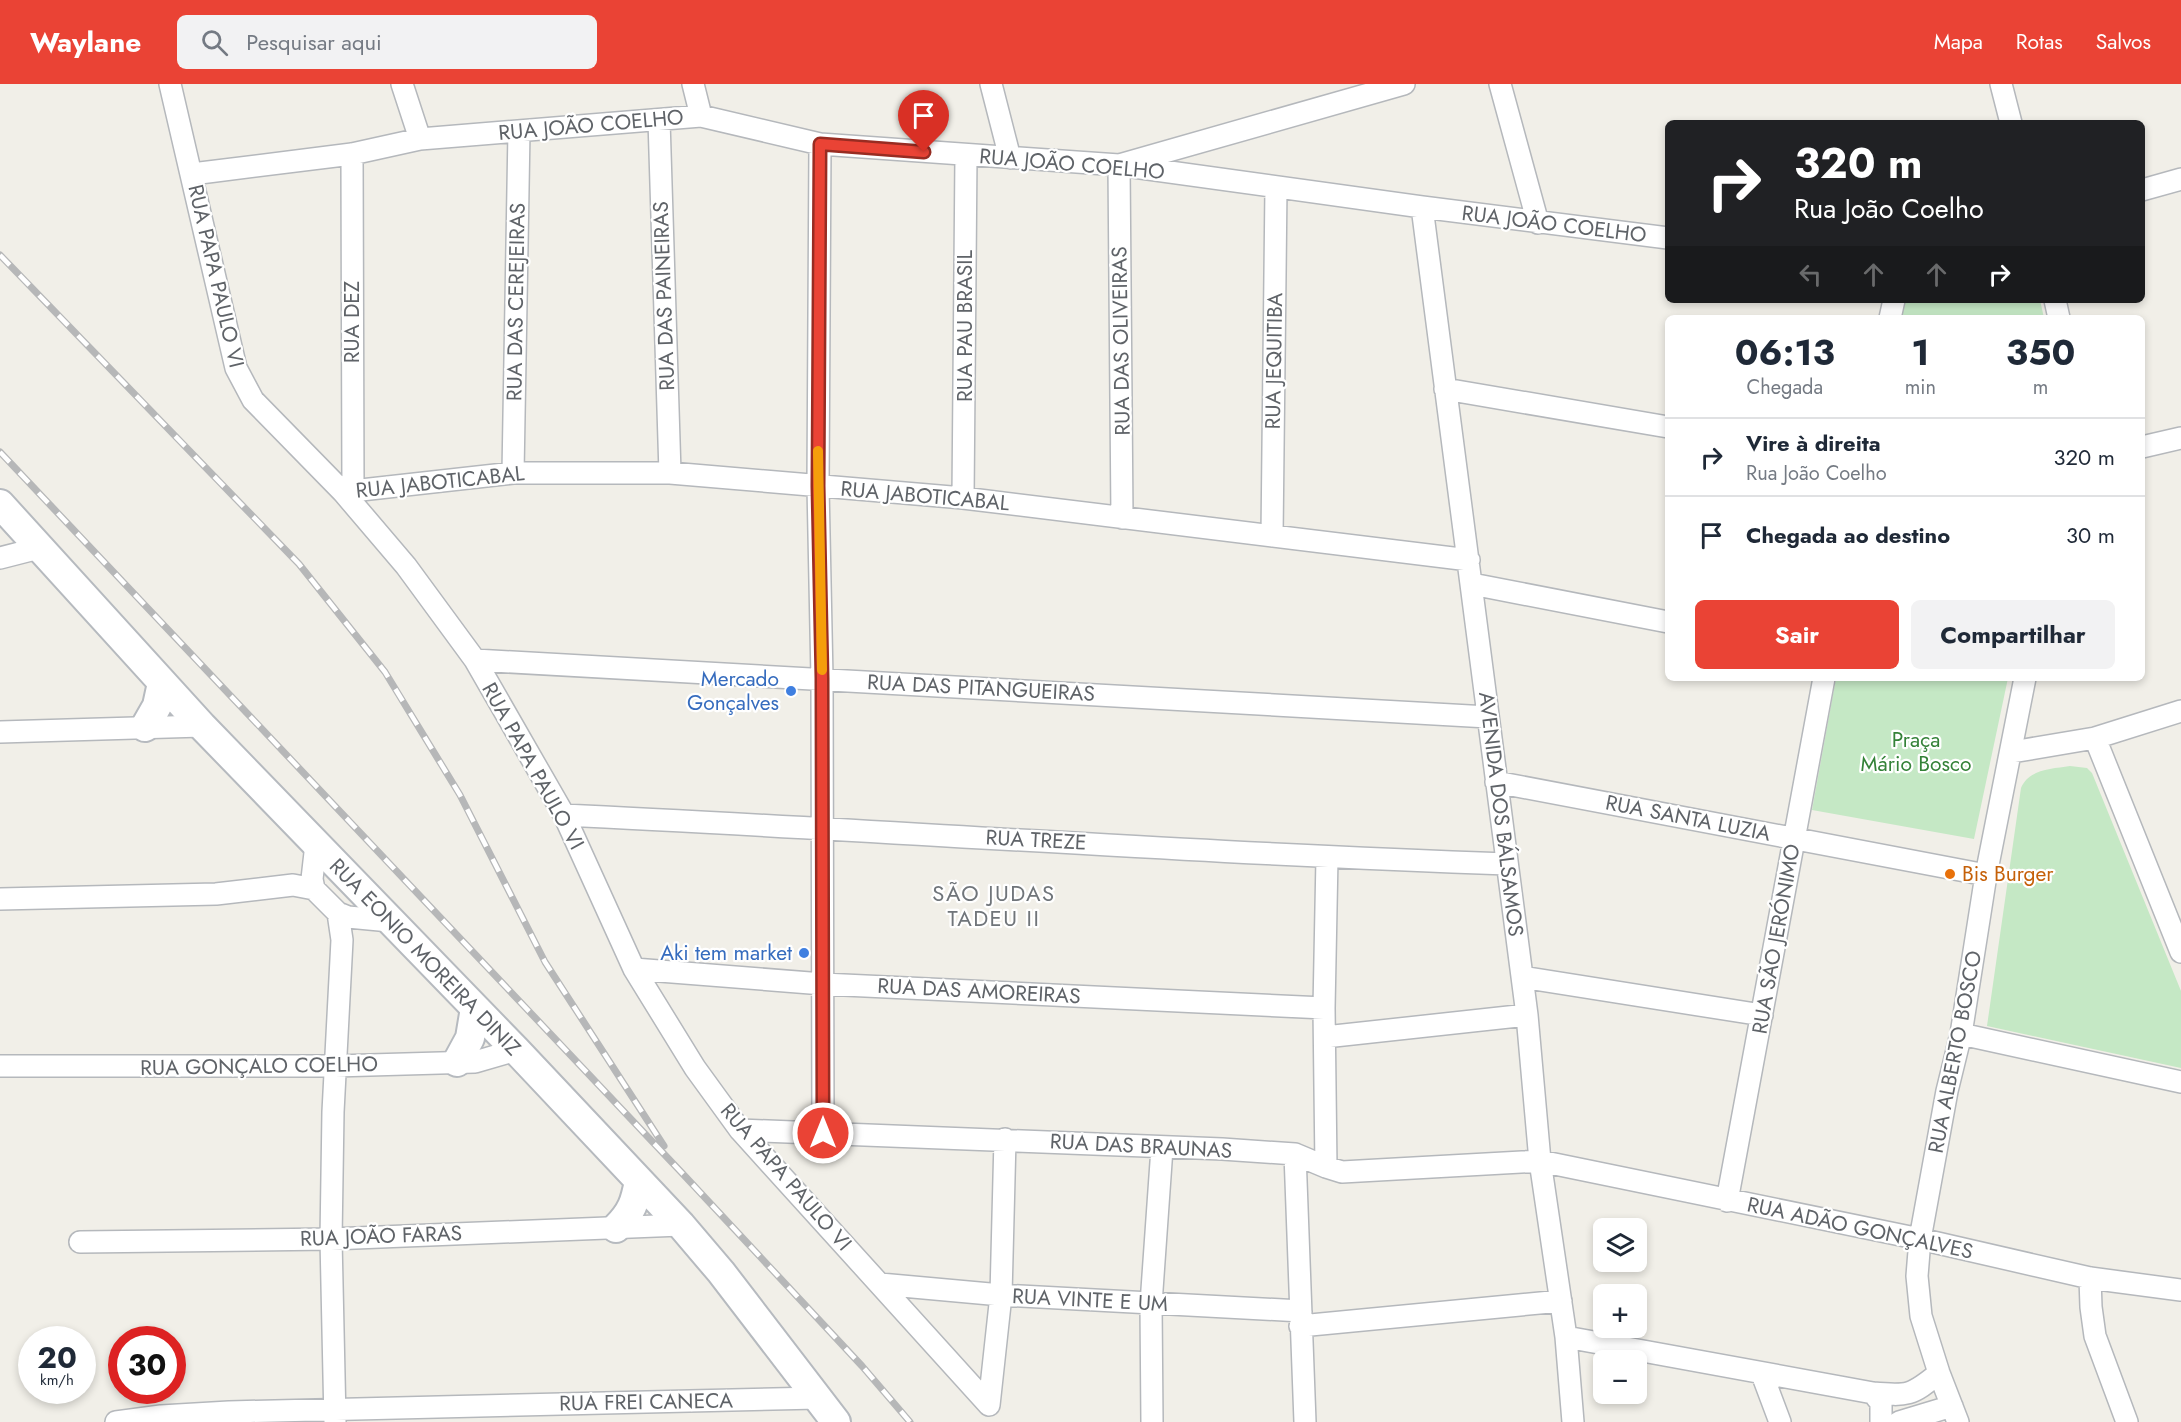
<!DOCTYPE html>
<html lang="pt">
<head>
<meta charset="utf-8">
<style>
	body { margin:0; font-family:Jost,sans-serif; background:#f2f2f3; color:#1f2937; height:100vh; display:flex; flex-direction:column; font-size:22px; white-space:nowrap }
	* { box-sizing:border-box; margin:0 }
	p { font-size:20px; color:#747a83 }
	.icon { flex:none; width:33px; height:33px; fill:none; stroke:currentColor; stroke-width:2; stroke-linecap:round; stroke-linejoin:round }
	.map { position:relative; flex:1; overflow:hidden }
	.details { position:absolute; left:1665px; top:231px; width:480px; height:366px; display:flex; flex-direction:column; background:#fff; border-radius:9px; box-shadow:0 3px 9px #0003 }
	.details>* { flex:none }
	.hud { position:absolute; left:1665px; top:36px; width:480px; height:183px; border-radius:9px; box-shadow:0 3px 9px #0003; background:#202124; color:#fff; overflow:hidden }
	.tools { position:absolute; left:1593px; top:1134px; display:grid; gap:12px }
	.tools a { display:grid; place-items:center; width:54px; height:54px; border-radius:9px; background:#fff; box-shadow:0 3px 9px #0003; font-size:30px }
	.speed { position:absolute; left:18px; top:1242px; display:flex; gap:12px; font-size:30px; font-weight:700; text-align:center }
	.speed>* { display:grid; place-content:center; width:78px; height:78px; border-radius:50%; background:#fff; box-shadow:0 3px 9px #0003; line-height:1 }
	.speed small { font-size:15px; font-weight:400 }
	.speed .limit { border:9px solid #d22; background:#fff; color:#111 }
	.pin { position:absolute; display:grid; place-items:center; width:51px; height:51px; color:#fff; margin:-62px -26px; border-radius:50% 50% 50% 0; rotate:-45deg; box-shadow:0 0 6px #0007 }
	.pin .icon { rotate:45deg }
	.me { position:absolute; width:66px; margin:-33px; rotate:0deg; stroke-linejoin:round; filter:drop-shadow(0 0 4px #0008) }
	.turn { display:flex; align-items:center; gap:21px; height:126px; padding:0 30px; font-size:27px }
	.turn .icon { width:78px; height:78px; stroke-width:2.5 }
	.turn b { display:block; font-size:42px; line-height:51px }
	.lanes { display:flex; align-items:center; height:57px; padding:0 30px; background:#0003; justify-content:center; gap:30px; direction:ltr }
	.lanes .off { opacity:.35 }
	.eta { display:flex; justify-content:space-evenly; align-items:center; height:102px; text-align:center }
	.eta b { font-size:36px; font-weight:700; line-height:42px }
	.primary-button { display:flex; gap:12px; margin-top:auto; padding:12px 30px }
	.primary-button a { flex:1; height:69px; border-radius:9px; background:#ea4335; color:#fff; font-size:24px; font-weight:700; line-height:69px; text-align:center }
	.primary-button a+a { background:#f2f2f3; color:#1f2937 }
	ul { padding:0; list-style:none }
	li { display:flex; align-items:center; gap:18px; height:78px; padding:0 30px; border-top:2px solid #e0e1e3 }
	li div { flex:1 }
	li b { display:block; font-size:22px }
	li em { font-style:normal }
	header { display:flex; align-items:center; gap:36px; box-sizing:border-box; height:84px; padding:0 30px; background:#ea4335; color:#fff }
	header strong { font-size:28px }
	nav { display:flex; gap:33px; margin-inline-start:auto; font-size:21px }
	.search { width:420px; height:54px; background:#f2f2f3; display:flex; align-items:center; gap:15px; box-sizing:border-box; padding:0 21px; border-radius:9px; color:#747a83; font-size:22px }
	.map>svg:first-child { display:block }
	.green { fill:#c5e8c5 }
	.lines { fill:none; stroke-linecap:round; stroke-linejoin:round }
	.minor-casing { stroke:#b5b8bc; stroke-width:24 }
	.secondary-casing { stroke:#b6babf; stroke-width:32 }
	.minor { stroke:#fff; stroke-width:21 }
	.secondary { stroke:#fff; stroke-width:28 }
	.rail-casing { stroke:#b6b7b8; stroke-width:7 }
	.rail { stroke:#fff; stroke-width:4.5; stroke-dasharray:14; stroke-linecap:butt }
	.route-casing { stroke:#982c22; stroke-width:15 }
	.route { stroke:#ea4335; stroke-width:10 }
	.slow { stroke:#f59e0b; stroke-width:10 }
	.shop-dot { fill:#3f7fe0; stroke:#fff; stroke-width:2 }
	.food-dot { fill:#e8710a; stroke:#fff; stroke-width:2 }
	.labels { text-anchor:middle; stroke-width:4.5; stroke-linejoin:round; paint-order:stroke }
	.street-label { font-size:21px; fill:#5f6368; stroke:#fff }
	.shop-label { font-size:21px; fill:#366cbe; stroke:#fff; text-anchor:end }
	.park-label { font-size:21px; fill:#348238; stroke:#fff }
	.food-label { font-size:21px; fill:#c56008; stroke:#fff; text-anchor:start }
	.neighbourhood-label { font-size:22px; letter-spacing:1.5px; fill:#70757a; stroke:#fff }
</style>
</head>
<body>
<header>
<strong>Waylane</strong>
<div class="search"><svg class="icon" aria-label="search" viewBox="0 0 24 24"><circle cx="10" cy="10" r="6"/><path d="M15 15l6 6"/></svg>Pesquisar aqui</div>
<nav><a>Mapa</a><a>Rotas</a><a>Salvos</a></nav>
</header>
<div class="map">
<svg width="2181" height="1338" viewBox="0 0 2181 1338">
	<rect width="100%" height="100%" fill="#f1efe8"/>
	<!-- green -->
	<path class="green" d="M1903,216h137l4,18h-144z
		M1836,594h172l-34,161 -162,-29z
		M2070,682l17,2 5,5 89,218v77l-194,-42 34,-238c8,-19 30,-19 49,-22z"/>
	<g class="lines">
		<defs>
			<path id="minor" d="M170,0l66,284 17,32 90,92 63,74 69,94 89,155 70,154 61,99 45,62 249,275
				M402,0l18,55
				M693,0l8,32
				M991,0l19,74
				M1500,0l38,139
				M2001,0l10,39
				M659,36l11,353
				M820,60l-2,342 4,192 1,455
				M352,70l1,337
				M192,90l160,-20 68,-15 281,-23 119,28 299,21 303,42 246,31
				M2142,106l39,-11
				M1422,123l105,808 13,146 26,176 7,85
				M2055,216l4,18
				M1890,234l4,-18
				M1445,305l223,38
				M2142,363l39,-9
				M513,389l6,-342
				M343,408l170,-19h157l293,25 506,62
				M963,414l3,-343
				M1122,434l-3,-353 285,-81
				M1272,452l4,-349
				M0,474l39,-10
				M1472,500l196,38
				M475,576l1013,57
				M0,648l202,-6
				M2095,654l86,214
				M2012,668l83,-14 86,-27
				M1496,698l490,93
				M564,731c315,15 629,38 943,49
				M314,805l-2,-10 4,-35
				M0,815l216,-5 77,-9 21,4 24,24 10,4 42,4
				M634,885l189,15 501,24
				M1522,893l240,38
				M1961,950l220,48
				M1325,953l202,-22
				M0,982h335l140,-4 41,-12
				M740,1046l482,19 73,5 31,13 16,5 198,-11 380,78 170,39 91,12
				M1295,1070l10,268
				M1326,1083l-2,-159 3,-150
				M1727,1117l97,-523
				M80,1158l251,-3 350,-14
				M2090,1194l1,29 4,29 32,86
				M880,1200l121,11 300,16
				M1300,1242l261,-25
				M1566,1253l307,56c35,3 38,3 66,-20
				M1762,1290l18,48
				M1873,1309l8,10v19
				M989,1321l12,-110 4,-156
				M335,1337l-4,-182 2,-127 9,-172 -4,-27
				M116,1338l45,-6 68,-4 589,-14
				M1152,1338l-1,-118 11,-156
				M1899,1338l53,-16
				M1958,1338l-19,-49 -18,-57 -4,-40 3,-37 27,-148 14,-57 25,-159 39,-197"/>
			<path id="secondary" d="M0,420l202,222 314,324 165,175 40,47 115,150
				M145,643l12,-21 5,-23
				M457,978l13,-24 5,-30
				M616,1144c16,-16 19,-26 23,-47"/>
		</defs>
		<!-- minor casing -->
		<use href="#minor" class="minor-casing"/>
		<!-- secondary casing -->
		<use href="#secondary" class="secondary-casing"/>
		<!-- minor -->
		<use href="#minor" class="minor"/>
		<!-- secondary -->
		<use href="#secondary" class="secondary"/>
		<defs>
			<path id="rail" d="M0,171l299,309 86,108 75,123 85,167 119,184
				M0,368l682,721 180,193 48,56"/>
		</defs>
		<!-- rail casing -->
		<use href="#rail" class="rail-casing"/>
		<!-- rail -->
		<use href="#rail" class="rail"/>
	</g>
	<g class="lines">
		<defs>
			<path id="route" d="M823,1049l-1,-455 -4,-192 2,-342 104,8"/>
		</defs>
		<!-- route casing -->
		<use href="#route" class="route-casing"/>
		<!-- route -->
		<use href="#route" class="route"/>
		<!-- slow -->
		<path class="slow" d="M818,367l4,219"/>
	</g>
	<!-- markers -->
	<g class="shop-dot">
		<circle cx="791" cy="607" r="6"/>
		<circle cx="804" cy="869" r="6"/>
	</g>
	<circle class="food-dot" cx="1950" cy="790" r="6"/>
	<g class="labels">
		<!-- street labels -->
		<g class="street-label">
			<text transform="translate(591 41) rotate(-5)" y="7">RUA JOÃO COELHO</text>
			<text transform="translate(1072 80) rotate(5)" y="7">RUA JOÃO COELHO</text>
			<text transform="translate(1554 140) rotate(7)" y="7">RUA JOÃO COELHO</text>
			<text transform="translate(216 192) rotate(77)" y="7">RUA PAPA PAULO VI</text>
			<text transform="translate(664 212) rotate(-92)" y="7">RUA DAS PAINEIRAS</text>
			<text transform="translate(516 218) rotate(-89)" y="7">RUA DAS CEREJEIRAS</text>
			<text transform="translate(352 238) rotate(-90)" y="7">RUA DEZ</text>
			<text transform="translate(965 242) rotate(-90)" y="7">RUA PAU BRASIL</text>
			<text transform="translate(1121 257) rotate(-91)" y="7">RUA DAS OLIVEIRAS</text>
			<text transform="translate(1274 277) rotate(-89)" y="7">RUA JEQUITIBA</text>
			<text transform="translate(440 398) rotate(-6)" y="7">RUA JABOTICABAL</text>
			<text transform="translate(925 412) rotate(5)" y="7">RUA JABOTICABAL</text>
			<text transform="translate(981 604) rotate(3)" y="7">RUA DAS PITANGUEIRAS</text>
			<text transform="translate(533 682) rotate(61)" y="7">RUA PAPA PAULO VI</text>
			<text transform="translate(1501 730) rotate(83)" y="7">AVENIDA DOS BÁLSAMOS</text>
			<text transform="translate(1688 734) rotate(11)" y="7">RUA SANTA LUZIA</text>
			<text transform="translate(1036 756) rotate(3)" y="7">RUA TREZE</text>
			<text transform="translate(1776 855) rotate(-80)" y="7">RUA SÃO JERÓNIMO</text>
			<text transform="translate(425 873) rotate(46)" y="7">RUA EONIO MOREIRA DINIZ</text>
			<text transform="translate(979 907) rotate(3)" y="7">RUA DAS AMOREIRAS</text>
			<text transform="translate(1955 968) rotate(-79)" y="7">RUA ALBERTO BOSCO</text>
			<text transform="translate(259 982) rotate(-1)" y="7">RUA GONÇALO COELHO</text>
			<text transform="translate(1141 1062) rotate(3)" y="7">RUA DAS BRAUNAS</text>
			<text transform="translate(786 1093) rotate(49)" y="7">RUA PAPA PAULO VI</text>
			<text transform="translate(1860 1144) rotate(12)" y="7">RUA ADÃO GONÇALVES</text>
			<text transform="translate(381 1152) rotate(-2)" y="7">RUA JOÃO FARAS</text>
			<text transform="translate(1090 1216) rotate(3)" y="7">RUA VINTE E UM</text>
			<text transform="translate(646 1318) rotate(-1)" y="7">RUA FREI CANECA</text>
		</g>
		<!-- shop labels -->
		<g class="shop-label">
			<text x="779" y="602">Mercado<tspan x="779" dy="24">Gonçalves</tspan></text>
			<text x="792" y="876">Aki tem market</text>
		</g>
		<!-- park labels -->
		<g class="park-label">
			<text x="1916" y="663">Praça<tspan x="1916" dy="24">Mário Bosco</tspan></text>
		</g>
		<!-- food labels -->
		<g class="food-label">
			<text x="1962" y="797">Bis Burger</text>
		</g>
		<!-- neighbourhood labels -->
		<g class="neighbourhood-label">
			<text x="994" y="817">SÃO JUDAS<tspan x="994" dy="25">TADEU II</tspan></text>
		</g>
	</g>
</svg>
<div class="tools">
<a><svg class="icon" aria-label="layers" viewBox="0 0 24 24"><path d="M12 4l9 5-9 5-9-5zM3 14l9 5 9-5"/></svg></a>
<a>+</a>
<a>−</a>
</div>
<div class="speed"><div>20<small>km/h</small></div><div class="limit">30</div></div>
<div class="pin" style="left:924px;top:68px;background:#d93025"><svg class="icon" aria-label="arrive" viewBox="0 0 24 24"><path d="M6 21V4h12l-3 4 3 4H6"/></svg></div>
<svg class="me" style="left:823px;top:1049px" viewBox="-20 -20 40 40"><circle r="17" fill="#ea4335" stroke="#fff" stroke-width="3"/><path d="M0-11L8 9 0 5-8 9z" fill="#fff"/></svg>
<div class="hud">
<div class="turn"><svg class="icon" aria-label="right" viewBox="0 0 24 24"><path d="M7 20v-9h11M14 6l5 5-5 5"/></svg><div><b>320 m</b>Rua João Coelho</div></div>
<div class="lanes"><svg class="icon off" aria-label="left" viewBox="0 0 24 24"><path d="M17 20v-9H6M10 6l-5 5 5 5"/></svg><svg class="icon off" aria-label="ahead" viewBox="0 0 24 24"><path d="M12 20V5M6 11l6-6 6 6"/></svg><svg class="icon off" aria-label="ahead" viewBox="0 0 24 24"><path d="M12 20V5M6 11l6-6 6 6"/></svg><svg class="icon" aria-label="right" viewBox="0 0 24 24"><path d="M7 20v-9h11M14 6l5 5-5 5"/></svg></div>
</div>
<section class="details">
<div class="eta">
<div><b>06:13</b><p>Chegada</p></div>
<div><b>1</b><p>min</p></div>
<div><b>350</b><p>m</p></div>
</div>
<ul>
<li><svg class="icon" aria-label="right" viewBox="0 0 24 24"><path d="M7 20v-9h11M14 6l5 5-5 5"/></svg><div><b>Vire à direita</b><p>Rua João Coelho</p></div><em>320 m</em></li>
<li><svg class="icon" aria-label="arrive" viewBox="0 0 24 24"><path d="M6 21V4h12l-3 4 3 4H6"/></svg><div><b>Chegada ao destino</b></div><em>30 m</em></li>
</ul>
<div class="primary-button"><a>Sair</a><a>Compartilhar</a></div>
</section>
</div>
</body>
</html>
